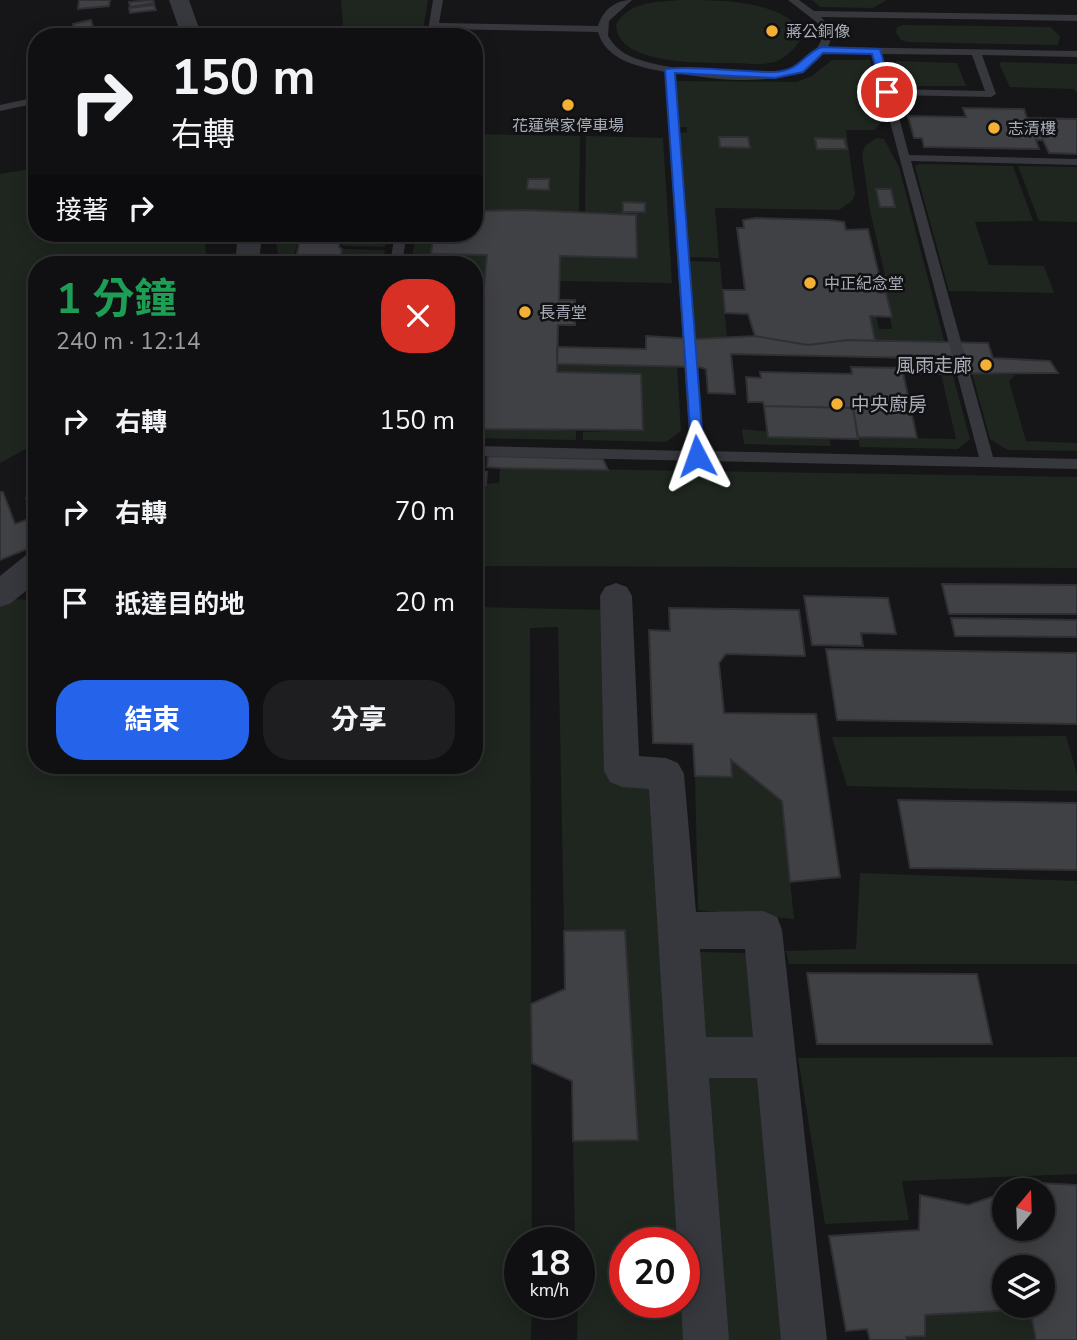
<!DOCTYPE html>
<html lang="zh-TW">
<head>
<meta charset="utf-8">
<style>
	body { margin:0; font-family:"Nunito Sans","Noto Sans TC",sans-serif; background:#1e1e20; color:#f1f3f6; height:100vh; display:flex; flex-direction:column; font-size:26px; white-space:nowrap }
	* { box-sizing:border-box; margin:0 }
	p { font-size:23px; color:#9c9d9f }
	.icon { flex:none; width:38px; height:38px; fill:none; stroke:currentColor; stroke-width:2; stroke-linecap:round; stroke-linejoin:round }
	.map { position:relative; flex:1; overflow:hidden }
	.drawer { position:absolute; left:28px; top:256px; width:455px; height:518px; display:flex; flex-direction:column; background:#101012; border-radius:28px; box-shadow:0 4px 18px #0003,0 0 0 2px #303032 }
	.drawer>* { flex:none }
	.hud { position:absolute; left:28px; top:28px; width:455px; height:214px; border-radius:28px; box-shadow:0 4px 18px #0003,0 0 0 2px #303032; background:#101012; color:#f1f3f6; overflow:hidden }
	.needle { width:46px; rotate:19deg }
	.fabs { position:absolute; left:992px; top:1178px; display:grid; gap:14px }
	.fabs a { display:grid; place-items:center; width:63px; height:63px; border-radius:50%; background:#101012; box-shadow:0 4px 18px #0003,0 0 0 2px #303032; font-size:35px }
	.speed { position:absolute; left:504px; top:1227px; display:flex; gap:14px; font-size:35px; font-weight:700; text-align:center }
	.speed>* { display:grid; place-content:center; width:91px; height:91px; border-radius:50%; background:#101012; box-shadow:0 4px 18px #0003,0 0 0 2px #303032; line-height:1 }
	.speed small { font-size:18px; font-weight:400 }
	.speed .limit { border:10px solid #d22; background:#fff; color:#111 }
	.pin { position:absolute; display:grid; place-items:center; width:60px; height:60px; color:#fff; margin:-30px; border:4px solid #fff; border-radius:50%; box-shadow:0 2px 7px #0007 }
	.me { position:absolute; width:77px; margin:-38px; rotate:356deg; stroke-linejoin:round; filter:drop-shadow(0 0 5px #0008) }
	.turn { display:flex; align-items:center; gap:24px; height:147px; padding:0 28px; font-size:32px }
	.turn .icon { width:91px; height:91px; stroke-width:2.5 }
	.turn b { display:block; font-size:49px; line-height:60px }
	.then { display:flex; align-items:center; height:66px; padding:0 28px; background:#0003; gap:14px; font-size:26px }
	.round { display:grid; place-items:center; flex:none; width:74px; height:74px; border-radius:28px; background:#1e1e20 }
	.summary { display:flex; align-items:center; justify-content:space-between; height:119px; padding:0 28px }
	h1 { font-size:42px; font-weight:700; line-height:52px; color:#1e9e55 }
	.primary-button { display:flex; gap:14px; margin-top:auto; padding:14px 28px }
	.primary-button a { flex:1; height:80px; border-radius:28px; background:#2563eb; color:#fff; font-size:28px; font-weight:700; line-height:80px; text-align:center }
	.primary-button a+a { background:#1e1e20; color:#f1f3f6 }
	ul { padding:0; list-style:none }
	li { display:flex; align-items:center; gap:21px; height:91px; padding:0 28px }
	li div { flex:1 }
	li b { display:block; font-size:26px }
	li em { font-style:normal }
	.map>svg:first-child { display:block }
	.green { fill:#1e261f; fill-rule:evenodd }
	.building { fill:#404145; stroke:#303034; stroke-width:2; fill-rule:evenodd }
	.lines { fill:none; stroke-linecap:round; stroke-linejoin:round }
	.lane { fill:#37383d; fill-rule:evenodd }
	.street { fill:#37383d; fill-rule:evenodd }
	.route { fill:#2563eb; stroke:#184099; stroke-width:2 }
	.poi-dot { fill:#f2b134; stroke:#111113; stroke-width:2.5 }
	.labels { text-anchor:middle; stroke-width:5; stroke-linejoin:round; paint-order:stroke }
	.far-poi-label { font-size:16px; fill:#a8adb8; stroke:#111113; text-anchor:start }
	.poi-label { font-size:19px; fill:#a8adb8; stroke:#111113; text-anchor:end }
</style>
</head>
<body>
<div class="map">
<svg width="1077" height="1340" viewBox="0 0 1077 1340">
	<rect width="100%" height="100%" fill="#161618"/>
	<!-- green -->
	<path class="green" d="M341,0h87l-6,37h-78z
		M681,0c41,0 98,0 122,32 -2,10 -13,23 -24,28 -14,7 -33,3 -48,3 -28,0 -114,2 -115,-38 12,-24 42,-23 65,-25z
		M812,0h75l-14,8 -53,-1z
		M903,25l147,2 10,9 -2,9 -150,-3 -7,-2 -5,-7 1,-6z
		M832,60h38l15,57 -10,13h-29l9,64 -3,7 -13,9 -124,-2 4,50 -29,-1 -10,-124 7,-1v-5h-7l-4,-46 120,1 16,-6z
		M896,61l61,2 9,23h-62l-3,-1z
		M1002,62l75,2v28l-4,-3 -63,-2 -11,-23z
		M474,134l106,2 -1,75h-105z
		M586,136l77,2 9,145 -113,-2 1,-25 77,2 -1,-43 -51,-3z
		M876,138l8,1 15,28 46,177 -70,-3 -5,-25h6l3,13h13l-6,-36h-7l-4,-18h10l-15,-64 -8,-57 3,-8z
		M919,164l94,2 20,55 -58,1 14,43 55,1 10,27 -105,-2 -34,-124z
		M1018,166l59,1v55l-38,-1z
		M37,168v65h167l3,31h-170v179l-37,20v-289z
		M275,233h25l-8,31h-13z
		M345,233h43l-3,14 -43,-1z
		M416,233h18l-3,21 56,1 -3,30h-10v-21h-63z
		M342,249l43,1 -2,14h-46z
		M690,261l30,1 7,76 -31,1z
		M557,364l120,2 4,65 -15,11 -83,-2v-8l60,-2 -2,-56 -84,-2z
		M952,372l18,67 -12,10 -98,-2 -2,-10 98,2 -15,-65z
		M972,373l43,2 -6,6 17,60 51,2v8l-69,-1 -18,-11z
		M474,427h6v2h88v2h8v9l-102,-2z
		M742,429l87,9 2,8 -87,-2z
		M500,468l577,9v91l-603,-2v-81l25,-2z
		M5,599l32,1v165h437v-158l133,3 4,171 49,2 37,557h-120l2,-98h-4l-2,-101 65,-1 -14,-210 -60,1 -6,-304 -28,1 2,614h-12v60h12l-1,38h-531v-736zM625,1242h59v60h-59z
		M1066,736l11,38v17l-230,-5 -15,-49z
		M731,760l51,41 12,118 -96,-9 -3,-134 37,1z
		M860,873l217,8v83h-288l-3,-13 70,-2z
		M701,952l45,1 8,89 -62,-1 3,-86z
		M1077,1057v117l-175,7 7,39 -84,4 -27,-166z
		M699,1071l70,1 26,268h-78z
		M1030,1309l6,31h-130v-3l19,-1v-21z"/>
	<!-- building -->
	<path class="building" d="M79,0h31l-1,6 -31,3z
		M153,0l1,3 -24,4 -1,-5z
		M154,5l2,5 -26,3 -1,-5z
		M91,20l3,10 -18,3 -3,-9z
		M963,108l61,1 3,9 50,1v35l-28,-1 -6,-13h-7l3,9 -63,-1 -52,-1 -2,-9h-8l-6,-22 58,1z
		M719,137h29l2,11 -30,-1z
		M815,138l29,1 3,10h-30z
		M528,179h21v11l-22,-1z
		M876,189h15l4,18h-15z
		M623,202l22,1v9h-22z
		M526,210l110,5 1,43 -77,-2 -1,44h16v25h-17l-1,47 84,2 2,56 -163,-1v-2h-6v-57h3l3,-35h-6v-48h10l3,-32 -56,-1 3,-21h40v-22z
		M756,218l73,2 15,2 2,8 22,-1 11,46h-4l4,18h7l6,24 -22,-1 5,25 -27,-1 -40,5 -53,-9 -7,-22 -23,-1 -2,-23h22l-8,-62h7l-1,-8z
		M301,233h41l-3,14 3,2 -2,13 -3,2h-42z
		M646,336l50,3 59,-3 53,9 40,-5 140,3 5,15 57,3 8,12 -137,1 -4,-16 -186,-4 4,40 -27,-1 -2,-24 -7,-2 -142,-3v-17l89,2z
		M851,367l51,1 15,70 -59,-1 -5,-29 -89,-2 -1,-4h-15l-2,-25 15,1 -1,-6 92,2z
		M764,406l89,2 5,31 -90,-2z
		M488,456l115,3 5,11 -108,-2 -13,-1z
		M474,471l13,1 -1,13h-12z
		M0,492h3l12,32 14,-5 8,14v12l-37,15z
		M37,494v15l-5,2 -6,-13z
		M942,584l135,1v29h-128z
		M804,596l84,2 8,36 -35,-1 2,13 -51,-1z
		M669,608l130,2 6,46 -79,-2 -7,9 5,50 92,1 24,163 -50,5 -8,-81 -51,-41 1,17 -37,-1 -2,-32 -40,-1 -4,-113 21,1z
		M951,618l126,2v17l-122,-1z
		M826,649l251,4v71l-240,-4z
		M898,800l179,3v67l-167,-2z
		M625,930l13,210 -65,1 -1,-60 -40,-18 -1,-59 34,-15 -1,-58z
		M807,973l170,1 15,70h-175z
		M1038,1183l39,2v155h-41l-6,-31 -105,6v21l-19,1v3h-36l-3,-11 -21,2 -17,-95 90,-6 1,-35 48,10 36,-12v35h39v-38h-28zM1004,1267h39v39h-39z"/>
	<g class="lines">
		<!-- lane -->
		<path class="lane" d="M433,0h10l-4,23 159,3c5,-16 17,-26 34,-26l-23,21 -1,15c6,10 14,17 24,21 33,14 135,25 167,9 13,-7 21,-20 25,-34l-5,-8 -31,-24h11l15,11 263,4v6l-256,-4 13,15 -6,15 249,4v6l-95,-2 14,39 -5,3 -98,-2 16,60 168,4v6l-166,-4 82,296 84,2v10l-603,-13v-10l216,5 -25,-379c-25,-5 -59,-11 -67,-40l-160,-3 -1,8h-10zM824,53l48,1 107,403 -276,-6 -28,-378c43,7 119,18 149,-20zM882,54l90,1 13,36 -94,-2z
			M37,97v6l-37,8v-6z
			M395,233h12l-5,31h-12z"/>
		<!-- street -->
		<path class="street" d="M169,0h20l13,37h-20z
			M238,233h24l-3,31h-24z
			M37,552v30l-26,21 -11,4v-31l26,-21z
			M616,583l11,4 5,9 7,160 27,2 12,5 6,11 12,138 67,-1 14,6 5,13 45,410h-46l-24,-262h-48l20,262h-46l-2,-38h3v-60h-7l-28,-453 -27,-2 -12,-5 -6,-11 -4,-175 5,-9zM700,949h45l8,88h-47z"/>
	</g>
	<!-- route -->
	<path class="route" d="M821,47l59,2 12,43 -5,3 -5,-3 -10,-38 -49,-1 -20,19 -28,6 -100,-5 29,383 -2,3h-10l-27,-389c7,-6 90,3 109,2 27,-2 27,-16 47,-25z"/>
	<!-- markers -->
	<g class="poi-dot">
		<circle cx="772" cy="31" r="7"/>
		<circle cx="568" cy="105" r="7"/>
		<circle cx="994" cy="128" r="7"/>
		<circle cx="810" cy="283" r="7"/>
		<circle cx="525" cy="312" r="7"/>
		<circle cx="986" cy="365" r="7"/>
		<circle cx="837" cy="404" r="7"/>
	</g>
	<g class="labels">
		<!-- far-poi labels -->
		<g class="far-poi-label">
			<text x="786" y="37">蔣公銅像</text>
			<text x="568" y="131" text-anchor="middle">花蓮榮家停車場</text>
			<text x="1008" y="134">志清樓</text>
			<text x="824" y="289">中正紀念堂</text>
			<text x="539" y="318">長青堂</text>
		</g>
		<!-- poi labels -->
		<g class="poi-label">
			<text x="972" y="372">風雨走廊</text>
			<text x="851" y="411" text-anchor="start">中央廚房</text>
		</g>
	</g>
</svg>
<div class="fabs">
<a><svg class="needle" viewBox="-14 -14 28 28"><path d="M0-13l5 13h-10z" fill="#e53935"/><path d="M0 13l5-13h-10z" fill="#9c9d9f"/></svg></a>
<a><svg class="icon" aria-label="layers" viewBox="0 0 24 24"><path d="M12 4l9 5-9 5-9-5zM3 14l9 5 9-5"/></svg></a>
</div>
<div class="speed"><div>18<small>km/h</small></div><div class="limit">20</div></div>
<div class="pin" style="left:887px;top:92px;background:#d93025"><svg class="icon" aria-label="arrive" viewBox="0 0 24 24"><path d="M6 21V4h12l-3 4 3 4H6"/></svg></div>
<svg class="me" style="left:697px;top:456px" viewBox="-20 -20 40 40"><path d="M0-17L14 15 0 8-14 15z" fill="#2563eb" stroke="#fff" stroke-width="4"/></svg>
<div class="hud">
<div class="turn"><svg class="icon" aria-label="right" viewBox="0 0 24 24"><path d="M7 20v-9h11M14 6l5 5-5 5"/></svg><div><b>150 m</b>右轉</div></div>
<div class="then">接著<svg class="icon" aria-label="right" viewBox="0 0 24 24"><path d="M7 20v-9h11M14 6l5 5-5 5"/></svg></div>
</div>
<section class="drawer">
<div class="summary"><div><h1>1 分鐘</h1><p>240 m · 12:14</p></div><a class="round" style="background:#d93025;color:#fff"><svg class="icon" aria-label="close" viewBox="0 0 24 24"><path d="M6 6l12 12M18 6L6 18"/></svg></a></div>
<ul>
<li><svg class="icon" aria-label="right" viewBox="0 0 24 24"><path d="M7 20v-9h11M14 6l5 5-5 5"/></svg><div><b>右轉</b></div><em>150 m</em></li>
<li><svg class="icon" aria-label="right" viewBox="0 0 24 24"><path d="M7 20v-9h11M14 6l5 5-5 5"/></svg><div><b>右轉</b></div><em>70 m</em></li>
<li><svg class="icon" aria-label="arrive" viewBox="0 0 24 24"><path d="M6 21V4h12l-3 4 3 4H6"/></svg><div><b>抵達目的地</b></div><em>20 m</em></li>
</ul>
<div class="primary-button"><a>結束</a><a>分享</a></div>
</section>
</div>
</body>
</html>
